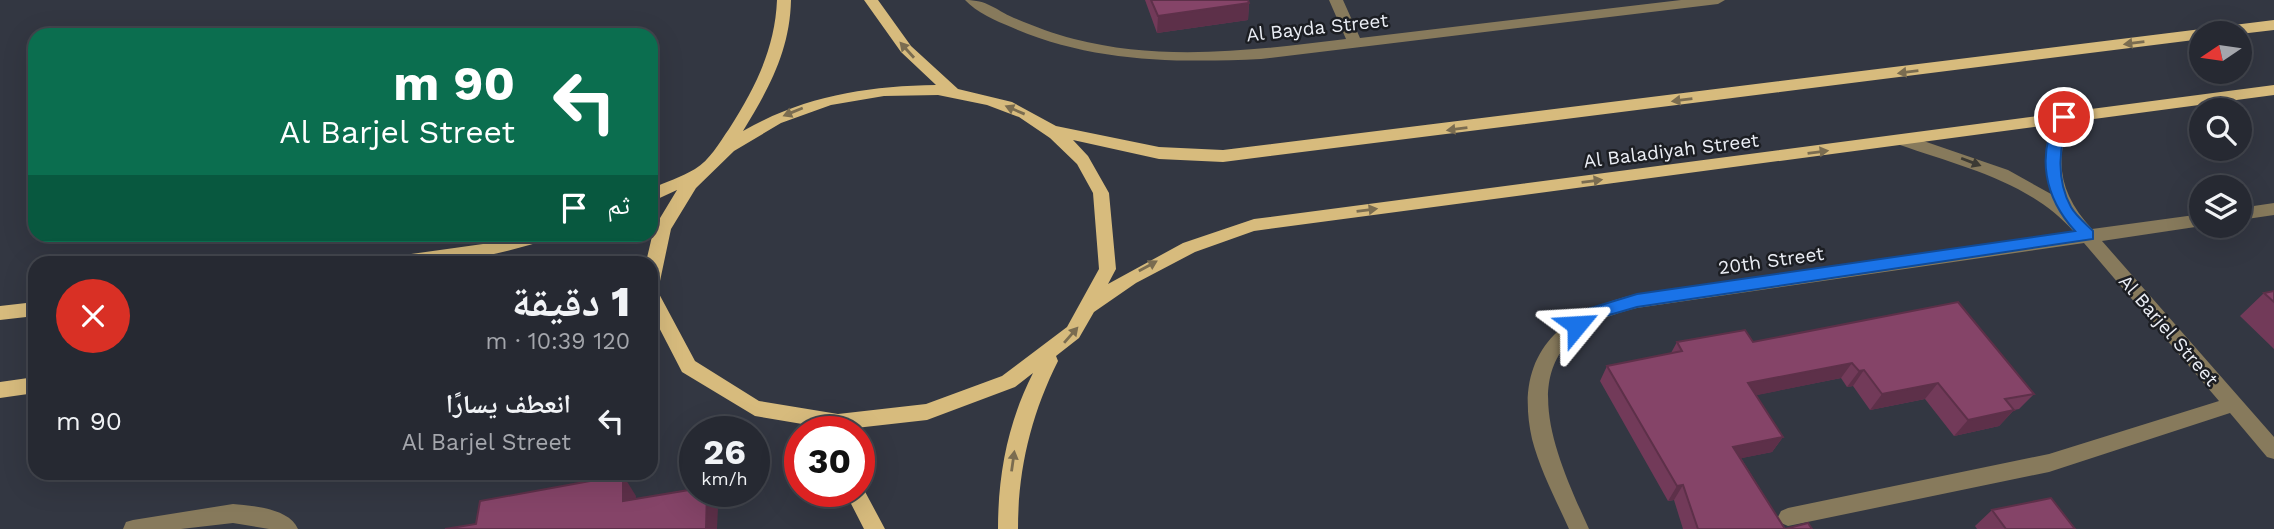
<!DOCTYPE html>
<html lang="ar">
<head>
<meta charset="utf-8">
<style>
	body { margin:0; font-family:"Work Sans","Noto Naskh Arabic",sans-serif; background:#32353e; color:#f1f3f6; direction:rtl; height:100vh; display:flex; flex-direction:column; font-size:26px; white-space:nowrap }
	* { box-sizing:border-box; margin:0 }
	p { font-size:23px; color:#a4a6ac }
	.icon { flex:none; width:38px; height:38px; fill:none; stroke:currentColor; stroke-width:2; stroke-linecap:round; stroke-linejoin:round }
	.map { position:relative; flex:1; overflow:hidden; direction:ltr }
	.side { position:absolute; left:28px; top:256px; width:630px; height:224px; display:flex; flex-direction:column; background:#262932; border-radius:21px; box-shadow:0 7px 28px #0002,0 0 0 2px #42454d; direction:rtl }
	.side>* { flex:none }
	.top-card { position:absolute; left:28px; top:28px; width:630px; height:214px; border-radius:21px; box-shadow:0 7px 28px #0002,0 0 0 2px #42454d; direction:rtl; background:#0b6e4f; color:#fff; overflow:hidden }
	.needle { width:46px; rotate:257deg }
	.buttons { position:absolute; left:2189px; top:21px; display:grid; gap:14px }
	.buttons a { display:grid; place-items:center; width:63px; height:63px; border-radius:50%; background:#262932; box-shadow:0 7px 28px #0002,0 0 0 2px #42454d; font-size:35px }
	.speed { position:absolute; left:679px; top:416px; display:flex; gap:14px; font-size:35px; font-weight:700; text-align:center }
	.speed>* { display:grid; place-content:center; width:91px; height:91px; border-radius:50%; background:#262932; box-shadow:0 7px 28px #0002,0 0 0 2px #42454d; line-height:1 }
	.speed small { font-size:18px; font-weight:400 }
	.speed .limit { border:10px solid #d22; background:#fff; color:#111 }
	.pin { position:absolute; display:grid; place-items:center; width:60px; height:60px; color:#fff; margin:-30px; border:4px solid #fff; border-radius:50%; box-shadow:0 2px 7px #0007 }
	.me { position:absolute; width:77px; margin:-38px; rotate:63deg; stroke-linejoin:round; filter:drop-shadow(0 0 5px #0008) }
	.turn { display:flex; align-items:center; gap:24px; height:147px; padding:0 28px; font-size:32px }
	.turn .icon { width:91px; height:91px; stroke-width:2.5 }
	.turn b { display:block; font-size:49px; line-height:60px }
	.then { display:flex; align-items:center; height:66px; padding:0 28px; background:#0003; gap:14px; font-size:26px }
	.round { display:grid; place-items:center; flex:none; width:74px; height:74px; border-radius:37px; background:#32353e }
	.headline { display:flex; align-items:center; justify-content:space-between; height:119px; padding:0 28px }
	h1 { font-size:42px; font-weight:800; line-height:52px }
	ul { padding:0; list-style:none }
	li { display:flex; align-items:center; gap:21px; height:91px; padding:0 28px }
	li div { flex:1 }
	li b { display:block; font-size:26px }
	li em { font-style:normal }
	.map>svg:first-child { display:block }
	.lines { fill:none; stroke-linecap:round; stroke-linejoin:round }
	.minor { fill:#877a5c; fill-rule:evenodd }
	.major { fill:#d7bb7d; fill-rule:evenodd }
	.wall { fill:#723a59 }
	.shaded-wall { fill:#5d3049 }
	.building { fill:#854468; stroke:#5d3049; stroke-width:2 }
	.oneway { fill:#7a6c50 }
	.oneway2 { fill:#3c3a34 }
	.route { fill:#1a73e8; stroke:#114b97; stroke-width:2 }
	.labels { text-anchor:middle; stroke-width:5; stroke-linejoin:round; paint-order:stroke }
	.street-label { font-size:19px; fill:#ebeef5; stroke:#1c1e23 }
</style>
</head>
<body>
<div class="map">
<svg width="2274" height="529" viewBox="0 0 2274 529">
	<rect width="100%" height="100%" fill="#333742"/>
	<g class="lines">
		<!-- minor -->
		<path class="minor" d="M965,0c23,0 29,9 49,18 20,8 39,16 60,21 89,23 183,11 272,0l-17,-39h14l17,38 321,-38h44l-7,4 -457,55c-86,4 -170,3 -250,-32 -15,-6 -35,-15 -46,-27z
			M2064,112l8,5c-19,45 -12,77 20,112l110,-15v12l-100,15 172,196v22l-7,-2 -37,-44 -181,59 -261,54 -7,-3 -3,-6 3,-6 7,-3 261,-54 170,-53 -135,-158 -447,65c-133,31 -88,133 -48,221h-20c-13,-29 -29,-59 -37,-90 -19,-85 28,-127 105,-145l437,-62c-43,-50 -114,-66 -174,-87l-2,-4 8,-6 102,35 43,24c-5,-18 -11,-76 13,-82z
			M2274,203v12l-34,5v-12z
			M233,504c20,2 56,4 65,25h-29l-36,-6 -52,6h-58l3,-7 7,-2z"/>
		<!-- major -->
		<path class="major" d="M777,0h14c-1,50 -22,89 -48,131 61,-35 124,-45 193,-46l-35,-33 -37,-52h14l33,46 47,43 54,13 44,24 103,21 64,3 1051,-130v10l-34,4 -38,-1v6l-979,123 -64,-3 -86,-19 15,16 21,37 7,76 -8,15 75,-41 71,-24 1020,-134v10l-1020,136 -59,21 -59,31 -42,29 -15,26 -23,18 2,5c-27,54 -40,108 -40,168h-20c0,-55 10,-107 35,-156l-18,14 -88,33 -89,10 -83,-14 -73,-44 -31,-60v-24l6,2 38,71 64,40 79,13 88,-10 76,-28 65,-49 32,-58 -6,-76 -16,-29 -27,-26 -31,-21 -32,-12 -49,-10 -54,1 -53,9 -50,18 -47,28 -38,37 -25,41 -11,52 -3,5 -6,2v-26h-5l8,-34 23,-38 -26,12v-13c14,-7 31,-12 44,-20 15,-9 24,-26 34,-40 26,-41 46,-80 48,-129z
			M519,234h35l-2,4c-50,16 -104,29 -157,24l9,-7 79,-11z
			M35,302v14l-35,4v-14z
			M35,377v16l-35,5v-16z
			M859,485l3,1 23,43h-21l-19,-37h14z"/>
	</g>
	<!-- wall -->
	<path class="wall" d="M1145,0h103l1,3 -1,17 -91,13z
		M2274,291v58l-34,-33 24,-23z
		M1677,342h76l281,52 -15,15 -5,1 -15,16 -45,10 -29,-37 -55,11 -17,-24 -6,1 -6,-9 -85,17 27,42 -11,15 -31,6 44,71h27h-129l-9,-29 -6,1 -68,-120 7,-15 64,-13z
		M1992,510l83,19h-98l-2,-3z"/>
	<!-- shaded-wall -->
	<path class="shaded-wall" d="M1249,3l-1,17 -91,13 1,-17z
		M1852,363l-11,15 -103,21 10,-16z
		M1864,370l-11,16 -6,1 12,-16z
		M1938,383l-13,16 -55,11 12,-16z
		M2014,410l-15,16 -45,10 14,-16z
		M1783,437l-11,15 -49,10 10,-15z
		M623,475l13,21 -1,26 -12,-21z
		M1683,485l-9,15 -6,1 9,-15z
		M707,492h3l8,16 -1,21h-11z"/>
	<!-- building -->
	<path class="building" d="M1151,0h97l1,3 -91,13z
		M2274,291v11l-10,-9z
		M1958,302l76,92 -29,5 9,11 -46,10 -30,-37 -56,11 -18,-24 -5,1 -7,-8 -104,20 35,54 -50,10 52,82 23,-6 4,6h-114l-15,-44 -6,1 -70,-120 75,-15 -5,-9 68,-12 8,12z
		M623,475v26l72,-12v3h12l-1,37h-261l31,-5 4,-23z
		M2051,498l24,31h-69l-14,-19z"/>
	<!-- one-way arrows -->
	<defs><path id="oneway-solid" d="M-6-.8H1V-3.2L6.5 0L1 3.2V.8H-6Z" transform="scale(1.75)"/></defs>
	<g class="oneway">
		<use href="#oneway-solid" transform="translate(2134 43) rotate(173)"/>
		<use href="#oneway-solid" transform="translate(907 50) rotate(-132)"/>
		<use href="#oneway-solid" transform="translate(1908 72) rotate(173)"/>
		<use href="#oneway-solid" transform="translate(1682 100) rotate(173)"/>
		<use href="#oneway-solid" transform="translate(1015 110) rotate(-157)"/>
		<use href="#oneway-solid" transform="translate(793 112) rotate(158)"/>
		<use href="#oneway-solid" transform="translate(1457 129) rotate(173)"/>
		<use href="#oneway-solid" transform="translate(1818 152) rotate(-7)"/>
		<use href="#oneway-solid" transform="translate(1592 181) rotate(-7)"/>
		<use href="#oneway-solid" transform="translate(1367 210) rotate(-7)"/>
		<use href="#oneway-solid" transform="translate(1148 266) rotate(-29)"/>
		<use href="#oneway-solid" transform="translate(1071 335) rotate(-49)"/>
		<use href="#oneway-solid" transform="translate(1013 461) rotate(-82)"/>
	</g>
	<use class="oneway2" href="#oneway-solid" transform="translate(1971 162) rotate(21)"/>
	<!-- route -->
	<path class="route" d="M2064,112l7,5c-13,27 -15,63 0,90 5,9 15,17 22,24v8l-456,68 -38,11 -22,14 -8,-7 19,-16 49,-15 438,-63c-30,-33 -40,-76 -16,-117z"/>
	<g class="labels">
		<!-- street labels -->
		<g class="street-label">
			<text transform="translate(1317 27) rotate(-6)" y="7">Al Bayda Street</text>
			<text transform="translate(1671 150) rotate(-7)" y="7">Al Baladiyah Street</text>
			<text transform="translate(1771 260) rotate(-8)" y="7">20th Street</text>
			<text transform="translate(2169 330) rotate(49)" y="7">Al Barjel Street</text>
		</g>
	</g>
</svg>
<div class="buttons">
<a><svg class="needle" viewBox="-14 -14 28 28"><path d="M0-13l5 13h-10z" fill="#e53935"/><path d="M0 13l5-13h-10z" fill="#a4a6ac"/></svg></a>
<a><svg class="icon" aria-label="search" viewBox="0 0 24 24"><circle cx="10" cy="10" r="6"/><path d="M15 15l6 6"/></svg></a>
<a><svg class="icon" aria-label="layers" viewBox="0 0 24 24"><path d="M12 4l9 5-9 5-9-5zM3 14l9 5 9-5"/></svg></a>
</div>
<div class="speed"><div>26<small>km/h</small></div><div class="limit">30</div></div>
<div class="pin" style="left:2064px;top:117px;background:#d93025"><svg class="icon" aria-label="arrive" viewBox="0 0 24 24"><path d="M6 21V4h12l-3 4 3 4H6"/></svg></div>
<svg class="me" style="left:1577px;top:325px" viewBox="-20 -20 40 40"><path d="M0-17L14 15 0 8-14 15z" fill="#1a73e8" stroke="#fff" stroke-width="4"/></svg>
<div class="top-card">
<div class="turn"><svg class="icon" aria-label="left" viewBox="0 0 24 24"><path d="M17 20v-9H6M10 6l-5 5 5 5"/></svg><div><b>90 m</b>Al Barjel Street</div></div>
<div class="then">ثم<svg class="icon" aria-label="arrive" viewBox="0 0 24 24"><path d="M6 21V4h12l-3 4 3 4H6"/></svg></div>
</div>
<section class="side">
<div class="headline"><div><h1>1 دقيقة</h1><p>120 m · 10:39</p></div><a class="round" style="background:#d93025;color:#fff"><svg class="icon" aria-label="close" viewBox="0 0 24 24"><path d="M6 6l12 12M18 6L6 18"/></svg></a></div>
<ul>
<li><svg class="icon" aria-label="left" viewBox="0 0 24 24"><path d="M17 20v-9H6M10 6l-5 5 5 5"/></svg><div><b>انعطف يسارًا</b><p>Al Barjel Street</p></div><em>90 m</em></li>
</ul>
</section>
</div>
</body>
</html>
